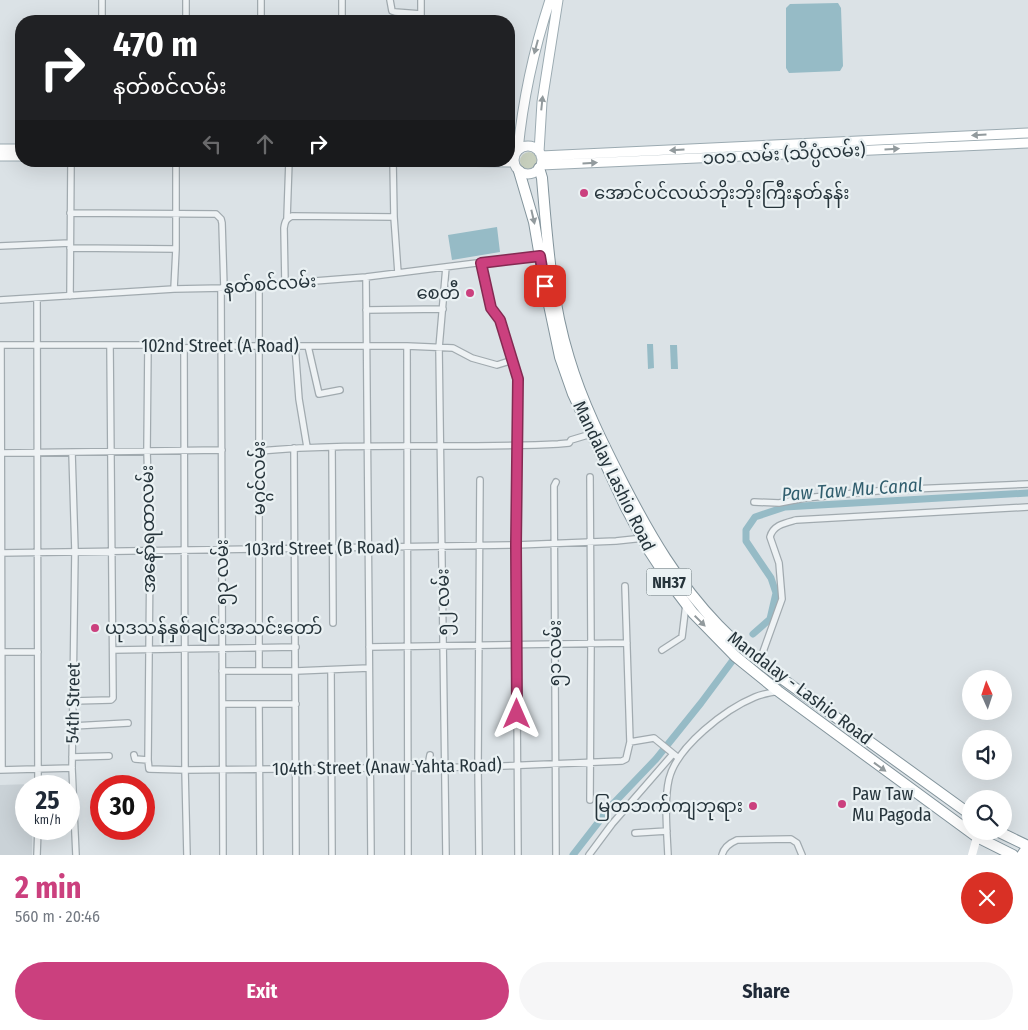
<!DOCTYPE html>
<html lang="en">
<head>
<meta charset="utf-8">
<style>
	body { margin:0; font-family:"Fira Sans Condensed","Noto Sans Myanmar",sans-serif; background:#f6f6f7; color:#1f2937; height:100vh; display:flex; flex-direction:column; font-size:19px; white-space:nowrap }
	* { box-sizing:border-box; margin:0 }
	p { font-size:16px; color:#747a83 }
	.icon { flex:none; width:28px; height:28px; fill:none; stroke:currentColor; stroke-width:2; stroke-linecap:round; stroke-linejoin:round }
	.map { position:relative; height:855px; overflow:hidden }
	.side { display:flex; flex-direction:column; background:#fff; flex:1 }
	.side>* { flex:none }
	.banner { position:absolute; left:15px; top:15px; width:500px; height:152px; border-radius:20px; box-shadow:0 5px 20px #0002; background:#202124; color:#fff; overflow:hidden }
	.needle { width:32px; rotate:357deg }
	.buttons { position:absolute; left:962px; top:670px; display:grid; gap:10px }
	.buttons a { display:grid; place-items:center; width:50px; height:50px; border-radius:50%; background:#fff; box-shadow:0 5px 20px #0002; font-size:25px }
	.speed { position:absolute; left:15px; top:775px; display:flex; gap:10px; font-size:25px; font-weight:700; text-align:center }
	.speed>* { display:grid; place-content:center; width:65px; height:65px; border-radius:50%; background:#fff; box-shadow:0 5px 20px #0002; line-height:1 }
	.speed small { font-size:12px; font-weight:400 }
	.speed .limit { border:8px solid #d22; background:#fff; color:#111 }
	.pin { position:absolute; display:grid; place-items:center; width:42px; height:42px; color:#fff; margin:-21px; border-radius:10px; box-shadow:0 2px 8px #0006 }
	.me { position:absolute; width:55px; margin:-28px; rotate:0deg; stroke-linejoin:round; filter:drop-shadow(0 0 4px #0008) }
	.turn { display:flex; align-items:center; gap:18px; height:105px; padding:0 15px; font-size:22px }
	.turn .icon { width:65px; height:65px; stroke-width:2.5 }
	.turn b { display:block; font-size:35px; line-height:42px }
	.lanes { display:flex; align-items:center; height:48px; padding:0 15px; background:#0003; justify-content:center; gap:25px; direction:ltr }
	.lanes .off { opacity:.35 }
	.round { display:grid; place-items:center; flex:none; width:52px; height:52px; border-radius:26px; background:#f6f6f7 }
	.head { display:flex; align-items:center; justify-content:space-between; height:85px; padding:0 15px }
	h1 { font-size:30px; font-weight:700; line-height:38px; color:#cb407e }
	.action { display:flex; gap:10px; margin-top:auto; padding:10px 15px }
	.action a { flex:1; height:58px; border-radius:30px; background:#cb407e; color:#fff; font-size:20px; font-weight:700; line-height:58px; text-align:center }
	.action a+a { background:#f6f6f7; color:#1f2937 }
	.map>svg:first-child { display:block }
	.built { fill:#cad2d7 }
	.green { fill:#c7cfbd }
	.water { fill:#96bbc6 }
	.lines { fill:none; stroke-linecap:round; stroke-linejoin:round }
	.canal { stroke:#96bbc6; stroke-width:7 }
	.street-casing { stroke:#a1aaaf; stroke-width:8 }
	.primary-casing { stroke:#9baab1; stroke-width:11 }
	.highway-casing { stroke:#83949c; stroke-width:12 }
	.street { stroke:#eef2f4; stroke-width:5.5 }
	.secondary { stroke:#fff; stroke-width:8 }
	.primary { stroke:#fff; stroke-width:9 }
	.highway { stroke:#fff; stroke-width:10 }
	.oneway { fill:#929a9d }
	.route-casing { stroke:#842a52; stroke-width:12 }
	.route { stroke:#cb407e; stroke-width:9 }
	.poi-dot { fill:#cb407e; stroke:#eaf1f3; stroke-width:2 }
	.labels { text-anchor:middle; stroke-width:4.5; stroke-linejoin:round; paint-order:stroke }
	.shield { fill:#eaf1f3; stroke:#616d72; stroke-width:1 }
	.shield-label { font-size:16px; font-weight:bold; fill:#26343b }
	.street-label { font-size:18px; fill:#26343b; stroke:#eaf1f3 }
	.poi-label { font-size:18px; fill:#26343b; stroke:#eaf1f3; text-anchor:start }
	.water-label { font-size:19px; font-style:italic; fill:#315e6e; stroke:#eaf1f3 }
</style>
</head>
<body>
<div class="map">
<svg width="1028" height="855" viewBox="0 0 1028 855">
	<rect width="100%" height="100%" fill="#dbe2e6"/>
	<!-- built -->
	<path class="built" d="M32,784v2h-6v43h6v26h-32v-70z"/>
	<!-- green -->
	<path class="green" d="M520 161a9 9 0 1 1 18 0a9 9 0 1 1-18 0Z"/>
	<!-- water -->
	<path class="water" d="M838,3l3,5 2,58 -3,5 -51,2 -3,-5v-60l4,-4z
		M497,227l3,25 -48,8 -4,-25z
		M647,344h6l1,24 -6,1z
		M670,345h7l1,24h-7z"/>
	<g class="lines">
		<!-- canal -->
		<path class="canal" d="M753,634l17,-15 6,-26 -5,-15 -25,-37v-11l9,-13 30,-10 243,-14
			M573,855l38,-49 45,-47 45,-56 32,-43"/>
		<defs>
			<path id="street" d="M102,0v21
				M186,0v21
				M261,0v21
				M390,0l2,11 3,1 26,2
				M421,0v21
				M342,21v-21
				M70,213l146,1 5,5 1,4 2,65
				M394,217l4,56
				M287,218l2,-57
				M0,246l70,-3
				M70,248l106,1
				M481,263l10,45 9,12 18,59 -2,166 2,310
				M446,267l-7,81 7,507
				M366,277l5,578
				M285,283l-1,-55c1,-7 2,-9 8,-12l102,1 -1,-56
				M259,286v384
				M221,288l2,567
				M174,289l2,-40v-88
				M70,296l1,-135
				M37,298l1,488
				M0,300l174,-11 50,-1 142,-11 174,-22
				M366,310l77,-1
				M0,345h148l36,3 37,-2h186l46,2 19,10 25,7 16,-5
				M1,345l1,425
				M148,345l-1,106 3,99 -2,210 1,9 36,1 293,-3 144,-6 4,-2 4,-17 -5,-156
				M295,346l4,53 8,48
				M308,346l11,48 21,-4
				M407,346l1,509
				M184,348l1,422 2,85
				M332,447l1,176
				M294,448l2,407
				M259,451c100,-9 199,-2 299,-7l11,-1 2,-3 20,-6
				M0,453l222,-3
				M72,453l3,98 -3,217 4,87
				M590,477l1,167 -1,156
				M556,482l-2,4 2,369
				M754,502l25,1 26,-5 82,-8 141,-6
				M0,553l516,-8 100,-4 28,-3
				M369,647l258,-4
				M113,650l183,-3
				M662,650l20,-13 4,-33
				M0,652h38
				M759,663l23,-64 -3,-36 -9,-26c3,-12 15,-14 26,-17l232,-13
				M331,670l1,185
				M222,671h74l73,-3
				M73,701l38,-1 2,-2 -3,-353
				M223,704h36
				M73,726l55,-3
				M630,742l24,-4 22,18
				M134,755l1,4 13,1
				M72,757l37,-1
				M428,766l2,-11
				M0,770l72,-2
				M635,833l32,-2
				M37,855l1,-26
				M260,855l-1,-151h37
				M479,855l-1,-88 2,-287
				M589,855l23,-31 61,-70
				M668,855c-1,-22 -4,-55 1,-76 8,-33 57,-70 86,-82 7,-3 15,-4 23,-6
				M722,855c2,-8 8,-12 15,-15l54,-1 6,4 5,12"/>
			<path id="primary" d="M514 160a14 14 0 1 1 28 0a14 14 0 1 1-28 0Z
				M0,149h21
				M518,150c5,-52 16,-101 32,-150
				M539,152l3,-50 16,-102
				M0,156h21
				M541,156l487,-23
				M440,161l74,1
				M541,165l487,-22"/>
			<path id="highway" d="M539,168l3,10c5,60 9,122 27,180 13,44 34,86 55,127 27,52 53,97 94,140 31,32 69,57 105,83 50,36 99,72 148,107
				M519,171l15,51 11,64 15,71 13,37 53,114 22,41 23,35 22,29 42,43 43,35 199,146 36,18
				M997,831l31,15
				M1022,855l6,-9"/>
		</defs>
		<!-- street casing -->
		<use href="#street" class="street-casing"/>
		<!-- primary casing -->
		<use href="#primary" class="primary-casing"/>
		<!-- highway casing -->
		<use href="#highway" class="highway-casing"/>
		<!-- street -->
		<use href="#street" class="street"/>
		<!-- secondary -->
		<path class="secondary" d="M972,855l5,-18 4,-6"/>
		<!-- primary -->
		<use href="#primary" class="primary"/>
		<!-- highway -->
		<use href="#highway" class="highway"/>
	</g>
	<!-- one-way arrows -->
	<defs><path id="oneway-solid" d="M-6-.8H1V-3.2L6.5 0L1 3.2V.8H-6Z" transform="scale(1.25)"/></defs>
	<g class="oneway">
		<use href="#oneway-solid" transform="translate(536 47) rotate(105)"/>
		<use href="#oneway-solid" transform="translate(542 103) rotate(-84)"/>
		<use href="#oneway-solid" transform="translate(979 135) rotate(177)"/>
		<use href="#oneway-solid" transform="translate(892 149) rotate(-3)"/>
		<use href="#oneway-solid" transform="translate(677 150) rotate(177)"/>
		<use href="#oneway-solid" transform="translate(590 163) rotate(-3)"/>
		<use href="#oneway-solid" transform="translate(533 217) rotate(77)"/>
		<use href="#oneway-solid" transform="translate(700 621) rotate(45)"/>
		<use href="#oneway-solid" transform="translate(880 767) rotate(36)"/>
	</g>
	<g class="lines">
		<defs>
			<path id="route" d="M517,714l-1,-169 2,-166 -18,-59 -9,-12 -10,-45 59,-7 5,30"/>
		</defs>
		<!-- route casing -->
		<use href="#route" class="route-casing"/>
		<!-- route -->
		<use href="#route" class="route"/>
	</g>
	<!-- markers -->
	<g class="poi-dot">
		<circle cx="584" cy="193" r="5"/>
		<circle cx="470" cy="293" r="5"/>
		<circle cx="95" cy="628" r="5"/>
		<circle cx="842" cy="804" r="5"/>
		<circle cx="753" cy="806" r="5"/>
	</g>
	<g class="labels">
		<!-- shield labels -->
		<rect class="shield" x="646.5" y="568.5" width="45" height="27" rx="4"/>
		<g class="shield-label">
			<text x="669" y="588">NH37</text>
		</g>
		<!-- street labels -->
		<g class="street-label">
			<text transform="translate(784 154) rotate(-3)" y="6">၁၀၁ လမ်း (သိပ္ပံလမ်း)</text>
			<text transform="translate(270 284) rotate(-4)" y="6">နတ်စင်လမ်း</text>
			<text x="220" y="352">102nd Street (A Road)</text>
			<text transform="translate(614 476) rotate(64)" y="6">Mandalay Lashio Road</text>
			<text transform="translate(259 478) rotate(-90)" y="6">မဂ္ဂင်လမ်း</text>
			<text transform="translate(148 529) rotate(-91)" y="6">အနော်ရထာလမ်း</text>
			<text transform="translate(322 548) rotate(-1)" y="6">103rd Street (B Road)</text>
			<text transform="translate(222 572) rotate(-90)" y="6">၅၃ လမ်း</text>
			<text transform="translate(443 602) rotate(-91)" y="6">၅၂ လမ်း</text>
			<text transform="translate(555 653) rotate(-90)" y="6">၅၁ လမ်း</text>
			<text transform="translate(800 688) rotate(37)" y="6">Mandalay - Lashio Road</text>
			<text transform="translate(73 703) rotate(-89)" y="6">54th Street</text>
			<text transform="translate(387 767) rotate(-1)" y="6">104th Street (Anaw Yahta Road)</text>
		</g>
		<!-- poi labels -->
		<g class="poi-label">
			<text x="594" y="199">အောင်ပင်လယ်ဘိုးဘိုးကြီးနတ်နန်း</text>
			<text x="460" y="299" text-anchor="end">စေတီ</text>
			<text x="105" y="634">ယုဒသန်နှစ်ချင်းအသင်းတော်</text>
			<text x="852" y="800">Paw Taw<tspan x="852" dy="21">Mu Pagoda</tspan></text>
			<text x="743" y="812" text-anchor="end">မြတဘက်ကျဘုရား</text>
		</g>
		<!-- water labels -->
		<g class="water-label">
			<text transform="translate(852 489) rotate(-4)" y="7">Paw Taw Mu Canal</text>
		</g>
	</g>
</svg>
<div class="buttons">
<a><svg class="needle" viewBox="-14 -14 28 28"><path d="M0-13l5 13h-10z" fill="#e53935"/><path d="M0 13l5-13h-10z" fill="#747a83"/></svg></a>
<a><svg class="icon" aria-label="sound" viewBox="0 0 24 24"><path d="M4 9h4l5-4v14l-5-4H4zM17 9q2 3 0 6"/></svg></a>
<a><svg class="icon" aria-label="search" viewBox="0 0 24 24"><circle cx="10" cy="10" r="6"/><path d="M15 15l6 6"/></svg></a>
</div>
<div class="speed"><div>25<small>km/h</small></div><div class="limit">30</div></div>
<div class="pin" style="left:545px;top:286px;background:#d93025"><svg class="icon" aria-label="arrive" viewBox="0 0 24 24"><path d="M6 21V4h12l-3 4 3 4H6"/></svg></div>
<svg class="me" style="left:517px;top:714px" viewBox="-20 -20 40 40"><path d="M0-17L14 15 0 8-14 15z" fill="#cb407e" stroke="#fff" stroke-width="4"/></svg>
<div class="banner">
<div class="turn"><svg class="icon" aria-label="right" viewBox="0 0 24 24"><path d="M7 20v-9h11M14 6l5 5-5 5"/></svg><div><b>470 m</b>နတ်စင်လမ်း</div></div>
<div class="lanes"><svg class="icon off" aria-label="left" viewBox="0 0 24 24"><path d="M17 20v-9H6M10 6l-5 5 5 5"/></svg><svg class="icon off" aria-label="ahead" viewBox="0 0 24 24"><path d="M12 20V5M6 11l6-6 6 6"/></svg><svg class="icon" aria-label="right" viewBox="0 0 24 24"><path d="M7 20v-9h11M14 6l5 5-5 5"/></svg></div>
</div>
</div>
<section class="side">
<div class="head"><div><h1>2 min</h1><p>560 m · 20:46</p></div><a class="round" style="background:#d93025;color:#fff"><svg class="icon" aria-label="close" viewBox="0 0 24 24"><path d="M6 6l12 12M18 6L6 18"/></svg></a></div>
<div class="action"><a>Exit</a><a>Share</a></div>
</section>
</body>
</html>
